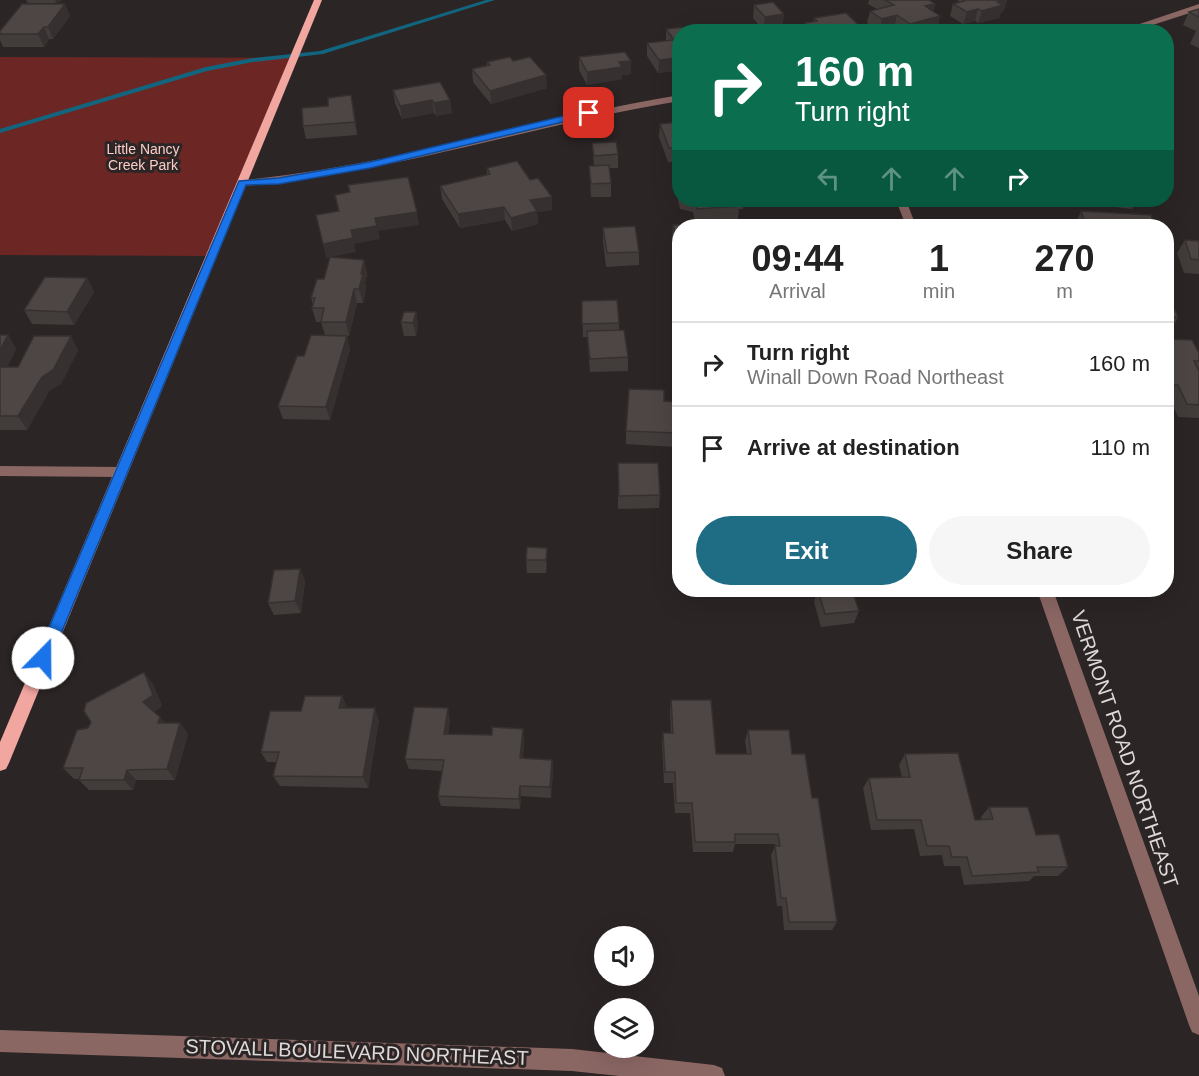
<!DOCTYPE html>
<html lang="en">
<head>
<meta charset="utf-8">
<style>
	body { margin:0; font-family:Helvetica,sans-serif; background:#f6f6f6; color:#222; height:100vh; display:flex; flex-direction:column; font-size:22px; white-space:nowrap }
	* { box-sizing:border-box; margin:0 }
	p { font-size:20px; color:#767676 }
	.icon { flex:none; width:33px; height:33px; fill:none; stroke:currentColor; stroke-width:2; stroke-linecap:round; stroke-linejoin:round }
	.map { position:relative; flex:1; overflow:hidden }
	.side { position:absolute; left:672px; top:219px; width:502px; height:378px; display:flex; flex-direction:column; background:#fff; border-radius:24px; box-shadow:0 6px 24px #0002 }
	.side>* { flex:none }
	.hud { position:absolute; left:672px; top:24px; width:502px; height:183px; border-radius:24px; box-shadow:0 6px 24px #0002; background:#0b6e4f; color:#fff; overflow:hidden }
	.controls { position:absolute; left:594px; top:926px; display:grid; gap:12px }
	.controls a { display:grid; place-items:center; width:60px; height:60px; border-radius:50%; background:#fff; box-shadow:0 6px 24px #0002; font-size:30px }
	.pin { position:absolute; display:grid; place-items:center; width:51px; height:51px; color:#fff; margin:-26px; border-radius:12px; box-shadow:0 3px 9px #0006 }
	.me { position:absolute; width:66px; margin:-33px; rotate:22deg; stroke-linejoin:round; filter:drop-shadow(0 0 4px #0008) }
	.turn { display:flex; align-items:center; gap:21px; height:126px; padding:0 24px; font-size:27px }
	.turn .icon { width:78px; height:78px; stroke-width:2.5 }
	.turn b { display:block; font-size:42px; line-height:51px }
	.lanes { display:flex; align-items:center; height:57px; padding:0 24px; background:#0003; justify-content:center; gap:30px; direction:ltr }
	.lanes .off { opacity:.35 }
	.eta { display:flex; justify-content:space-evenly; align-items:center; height:102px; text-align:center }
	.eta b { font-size:36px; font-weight:800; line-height:42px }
	.button { display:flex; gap:12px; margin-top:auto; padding:12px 24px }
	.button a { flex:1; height:69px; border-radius:36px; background:#1f6d84; color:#fff; font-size:24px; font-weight:800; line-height:69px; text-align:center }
	.button a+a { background:#f6f6f6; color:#222 }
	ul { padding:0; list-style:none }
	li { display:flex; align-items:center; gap:18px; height:84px; padding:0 24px; border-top:2px solid #e0e0e0 }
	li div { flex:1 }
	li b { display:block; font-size:22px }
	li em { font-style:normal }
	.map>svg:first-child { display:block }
	.green { fill:#6c2725 }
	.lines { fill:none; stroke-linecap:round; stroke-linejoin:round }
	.stream { fill:#12657f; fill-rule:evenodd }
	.minor { fill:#8b6764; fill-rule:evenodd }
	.major { fill:#f1a6a0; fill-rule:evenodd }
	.wall { fill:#423c3b }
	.shaded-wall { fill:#363130 }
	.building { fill:#4d4645; stroke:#363130; stroke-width:1.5 }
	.route { fill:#1a73e8; stroke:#114b97; stroke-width:1.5 }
	.labels { text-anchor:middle; stroke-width:6; stroke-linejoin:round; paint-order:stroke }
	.far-park-label { font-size:14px; fill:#fbccc7; stroke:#2c2525 }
	.near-street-label { font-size:20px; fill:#ded9d9; stroke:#2c2525 }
</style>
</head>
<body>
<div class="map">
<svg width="1199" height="1076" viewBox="0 0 1199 1076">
	<rect width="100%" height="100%" fill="#2c2525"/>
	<!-- green -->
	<path class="green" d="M0,57l294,1 -86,198 -208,-1z"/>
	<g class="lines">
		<!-- stream -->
		<path class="stream" d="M486,0h9l-172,54 -70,8 -46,9 -207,62v-4l206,-62 47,-9 67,-7z"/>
		<!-- minor -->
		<path class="minor" d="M1199,4v6l-68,22h-15z
			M680,95v6c-148,24 -289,73 -438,85l-5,-3 5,-3c149,-13 290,-61 438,-85z
			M896,200h10l10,26h-10z
			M0,466l120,1 7,5 -7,5 -120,-1z
			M1037,590h16l146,406v39l-7,-3 -3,-7z
			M0,1030l572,19 142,16 8,3 3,8h-106l-47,-5 -572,-19z"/>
		<!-- major -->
		<path class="major" d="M314,0h8l-313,763 -3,6 -6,2v-29z"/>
	</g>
	<!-- wall -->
	<path class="wall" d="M26,0h36l-6,3h-28z
		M869,0h60l6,4 -2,8 7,4 -3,13 -10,3h-28l-5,-4 -15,4 -12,-9 3,-12 7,-2 -9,-5z
		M957,0h50l-4,12h-2l-2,6 -21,5 -3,-2 -12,3 -13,-8 3,-12 7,-2z
		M65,4l5,12 -17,23h-4l-5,8h-41l-3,-7v-9z
		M754,5l30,9 -2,13 -19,3 -10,-12z
		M1199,9v39l-9,-4 6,-13 -13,-6 6,-13z
		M814,18l51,13 -61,1 1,-9 8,-1z
		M666,29l14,3v34h-3l-1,5 -18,2 -11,-17v-13l19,-2z
		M579,57l52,17 -9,1v4l-35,6 -8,-15z
		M513,61l34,27 -56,16 -18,-22 -1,-13 15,-4v-3z
		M393,90l57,10 2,13 -16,3 -2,-3 -32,6 -7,-16z
		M354,108l3,27 -51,4 -3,-13z
		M678,109h2v52l-12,1 -9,-25 1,-13 18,-2z
		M592,143l26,11v14h-9l2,15v14h-20l-2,-31h5z
		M676,161h4v39h64l-1,9h-4l-1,10 -43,3 -2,-10 -13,-3 -2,-9 1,-11 -4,-14z
		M487,168l65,29v13l-15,2 1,12 -26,7 -7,-11 -45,8 -18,-29 -2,-13 47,-11z
		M1074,200h63l-5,9 -58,-7z
		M1081,211l74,15h-79l-1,-2z
		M673,225l7,1v46l-8,-34z
		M603,228l36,24v13l-33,2 -3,-26z
		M1185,240l14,1v33l-15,-1 -7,-20z
		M364,260l3,14 -2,8 1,6 -3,15h-6l-8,33h-8l9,13 -20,71 -47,-1 -5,-13 26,-50 21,-21 -4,-13h-5l-4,-14 1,-2 -2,-8 13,-19z
		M87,278l7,14 -20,33 -42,-1 -8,-14z
		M582,301l37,22v7l9,27v14l-38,1 -3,-35h-4z
		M1167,304l11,13 -8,14h-3z
		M416,312l2,14 -2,10h-12l-3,-14z
		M0,335h8l8,14 -9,18h11l60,-17 -17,34 -11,6 -23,40h-27z
		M1167,339l32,14v15l-1,1 1,2v47l-21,-1 -8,-18h-3z
		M664,401l12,32 -1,14 -49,-3v-13z
		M618,463l42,32 -1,13 -41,1z
		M547,548v13l-1,12h-19l-1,-13z
		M300,569l5,12 -4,32 -27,2 -6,-12z
		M818,590l41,21 -5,12 -33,4 -7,-25z
		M153,684l9,22 -8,6 11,11h15l8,11 -13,46h-39l-3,10h-44l-10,-10v-1h-5l-11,-11 28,-46z
		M342,696l5,12 32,12 -11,68 -88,-2 -7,-10 3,-14h-9l-6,-10 40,-41z
		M671,700l45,54h31l-2,-13 3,-11 44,24 20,44 25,124 -5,8h-48l-2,-24h-5l-6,-51 4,-9v-2h-40l-2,8h-40l-3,-39h-15l-2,-30h-9l-2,-39 1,-11h8l-1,-22z
		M450,720l-2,14 76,6 -1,18 29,2 1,10 -2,28 -30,-2 -1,13 -79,-3 -3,-10 4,-25 -33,-2 -4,-10z
		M905,754l70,66 7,-1 -1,-2 8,-10 47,28 32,32 -10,9h-24l-5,5 -65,4 -4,-19h-16l-2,-11 -22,1 -6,-27 -43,1 -8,-42 6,-10 33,-1 -3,-12z"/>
	<!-- shaded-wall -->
	<path class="shaded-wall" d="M55,0h7l-6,3z
		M1004,0h3l-4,12h-2l-2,6 -21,5 4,-12 15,-9z
		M65,4l5,12 -17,23 -5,-12z
		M935,4l-3,12 -7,-10z
		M978,9l-3,12 -12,3 4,-12z
		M784,14l-2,13 -19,3 2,-13z
		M897,15l-3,13 -15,4 3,-13z
		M940,16l-3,13 -10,3h-19l2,-8z
		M44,27l5,12 -5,8 -6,-13z
		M680,53v13h-3l-1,5 -18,2 1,-13 16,-6z
		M631,61v13l-9,1v4l-35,6v-13l32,-10z
		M546,75l1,13 -56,16 -1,-13z
		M1173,93l-6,13v-11z
		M351,95l3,13 3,27 -2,-13z
		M432,100l2,13 -32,6 -2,-13z
		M450,100l2,13 -16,3 -2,-13z
		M552,197v13l-15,2 1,12 -26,7 -1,-13 19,-18z
		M504,207l1,13 -45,8 -2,-14z
		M417,212l2,13 -41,6 2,8 -26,5 2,8 -30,6 -3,-14 52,-26z
		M364,260l3,14 -2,8 1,6 -3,15 -4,-14 2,-15z
		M87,278l7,14 -20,33 -7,-13z
		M354,289l3,14 -8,33 -3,-14z
		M416,312l2,14 -2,10 -3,-13z
		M8,335l8,14 -16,30v-29z
		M71,336l7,14 -17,34 -11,6 -23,40 -9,-14 24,-39z
		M347,336l3,13 -20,71 -4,-13z
		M547,548v13l-1,12v-13z
		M300,569l5,12 -4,32 -6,-12z
		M144,672l9,12 9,22 -10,7 -9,-11z
		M342,696l5,11 -3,13 -5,-12z
		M375,708l4,12 -11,68 -5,-11z
		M448,708l2,12 -3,25 -3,-11z
		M160,717l9,11 -11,-5z
		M180,723l8,11 -13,46 -8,-11z
		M523,729l1,11 -2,29 -2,-11z
		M552,760l1,10 -2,28 -1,-11z
		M127,770l9,10 -3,10 -9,-10z
		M520,786l1,10 -1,13 -1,-10z"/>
	<!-- building -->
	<path class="building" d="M885,0h44l6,4 -10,2 15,10 -30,8 -13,-9 -15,4 -12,-8 24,-6z
		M963,0h41l-7,2 6,3 -21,6 -4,-2 -11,3 -14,-8 11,-3z
		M773,2l11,12 -19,3 -11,-12z
		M22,4h43l-17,23h-4l-6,7h-38v-3z
		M1199,9v8l-10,-5z
		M846,13l19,18 -51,1 -9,-9 12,-2 -3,-3z
		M684,27l4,5h-8v21l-5,1 2,4 -18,2 -12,-17 27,-3 -8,-11z
		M625,52l6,9 -12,1 3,5 -35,5 -8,-15z
		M510,57l3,4 17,-4 16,18 -56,16 -18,-22 18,-4 -3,-3z
		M440,82l10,18 -16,3 -2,-3 -32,6 -7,-16z
		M1167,89l6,4 -6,2z
		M351,95l4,27 -52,4 -1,-18 26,-2v-8z
		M680,122v26h-11l-9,-24z
		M616,142l2,12 -24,2 -2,-13z
		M517,161l13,19 8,-2 14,19 -22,3 7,11 -26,7 -7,-11 -46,7 -18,-28 50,-12 -3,-6z
		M676,161h4v14z
		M609,165l2,18 -20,1 -2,-18z
		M408,177l9,35 -42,6 2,8 -26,4 2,8 -30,6 -7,-29 23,-4 -4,-16 15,-3 -2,-7z
		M694,200h43l2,6 -42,3z
		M1081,211l70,4 4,11h-69z
		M696,224v2h-16v28l-7,-29z
		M635,226l4,26 -32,1 -4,-25z
		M1185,240l14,1v19l-8,-1z
		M330,257l34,3 -3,14h2l-4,15h-5l-8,33h-25l3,-14h-12l3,-10h-4l6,-19h7z
		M45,277l42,1 -20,34 -43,-2z
		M617,300l2,23 -37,1v-23z
		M1167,304h5l6,13h-11z
		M404,312h12l-3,11 -12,-1z
		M624,330l4,27 -38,2 -3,-28z
		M0,335h8l-8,15z
		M311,335l36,1 -21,71 -48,-1 19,-50h7z
		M34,336h37l-18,34 -11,7 -24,39h-18v-49h18z
		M1167,339l25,1 7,13v8h-5l5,10v34l-12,-1 -9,-19h-11z
		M629,389l35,1v11l13,1 -1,31 -50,-2z
		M618,463h40l2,32 -41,1z
		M527,547l20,1 -1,12h-20z
		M300,569l-5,32 -27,2 6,-33z
		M818,590h34l7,21 -34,3z
		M144,672l9,23 -10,7 17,15 -2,6h22l-13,46 -40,1 -3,10h-45l4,-12h-20l14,-38 11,-2 3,-6 -7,-11 2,-8z
		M305,696h37l-3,12h36l-12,69 -90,-1 6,-24h-18l9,-41h31z
		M671,700h40l5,54h35l-3,-24h41l3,24h13l7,44h6l19,124h-48l-3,-24h-5l-6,-52h5l-2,-12h-43v8h-40l-3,-39h-16l-1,-31h-10l-2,-39h10z
		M414,707l34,1 -4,26 48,1v-8l31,2 -3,29 32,2 -2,27 -30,-1 -1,13 -81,-3 6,-36 -39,-1z
		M958,753l17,67 18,-1 -4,-12h39l8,28 23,-1 9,33h-31l2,5 -67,4 -5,-19h-15l-3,-11h-22l-6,-26h-44l-8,-42 41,-1 -5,-23z"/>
	<!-- route -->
	<path class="route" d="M589,110l5,3 -2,2 -222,53 -91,16 -33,1 -195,473 -2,4h-11l-2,-4 203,-477 40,-3 91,-16z"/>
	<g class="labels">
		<!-- far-park labels -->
		<g class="far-park-label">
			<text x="143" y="154">Little Nancy<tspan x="143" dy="16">Creek Park</tspan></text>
		</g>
		<!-- near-street labels -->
		<g class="near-street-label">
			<text transform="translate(1125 749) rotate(71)" y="7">VERMONT ROAD NORTHEAST</text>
			<text transform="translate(357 1052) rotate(2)" y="7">STOVALL BOULEVARD NORTHEAST</text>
		</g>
	</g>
</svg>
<div class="controls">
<a><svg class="icon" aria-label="sound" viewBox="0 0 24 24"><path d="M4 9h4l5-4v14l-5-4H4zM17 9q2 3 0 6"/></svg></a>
<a><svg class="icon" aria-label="layers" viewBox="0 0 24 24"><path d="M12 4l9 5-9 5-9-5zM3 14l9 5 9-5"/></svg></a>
</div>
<div class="pin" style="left:589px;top:113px;background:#d93025"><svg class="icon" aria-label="arrive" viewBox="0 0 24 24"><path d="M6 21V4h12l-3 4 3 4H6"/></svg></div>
<svg class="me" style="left:43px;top:658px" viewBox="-20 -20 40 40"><circle r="19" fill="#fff"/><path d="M0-13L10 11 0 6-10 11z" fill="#1a73e8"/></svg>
<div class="hud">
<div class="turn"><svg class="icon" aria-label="right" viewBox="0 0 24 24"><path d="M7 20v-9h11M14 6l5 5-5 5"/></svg><div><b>160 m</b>Turn right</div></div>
<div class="lanes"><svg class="icon off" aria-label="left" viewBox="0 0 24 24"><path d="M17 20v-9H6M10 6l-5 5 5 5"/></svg><svg class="icon off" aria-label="ahead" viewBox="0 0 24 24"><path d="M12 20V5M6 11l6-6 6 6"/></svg><svg class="icon off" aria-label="ahead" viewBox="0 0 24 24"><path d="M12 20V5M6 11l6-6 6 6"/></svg><svg class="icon" aria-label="right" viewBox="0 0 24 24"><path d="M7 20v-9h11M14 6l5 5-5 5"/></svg></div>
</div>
<section class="side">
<div class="eta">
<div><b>09:44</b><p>Arrival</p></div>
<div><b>1</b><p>min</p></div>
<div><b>270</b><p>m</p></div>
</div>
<ul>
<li><svg class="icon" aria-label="right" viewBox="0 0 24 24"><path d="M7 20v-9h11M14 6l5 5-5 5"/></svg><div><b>Turn right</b><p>Winall Down Road Northeast</p></div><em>160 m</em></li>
<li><svg class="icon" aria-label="arrive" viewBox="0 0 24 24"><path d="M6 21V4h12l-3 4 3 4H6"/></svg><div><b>Arrive at destination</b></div><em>110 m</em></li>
</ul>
<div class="button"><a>Exit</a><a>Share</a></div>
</section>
</div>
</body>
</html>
